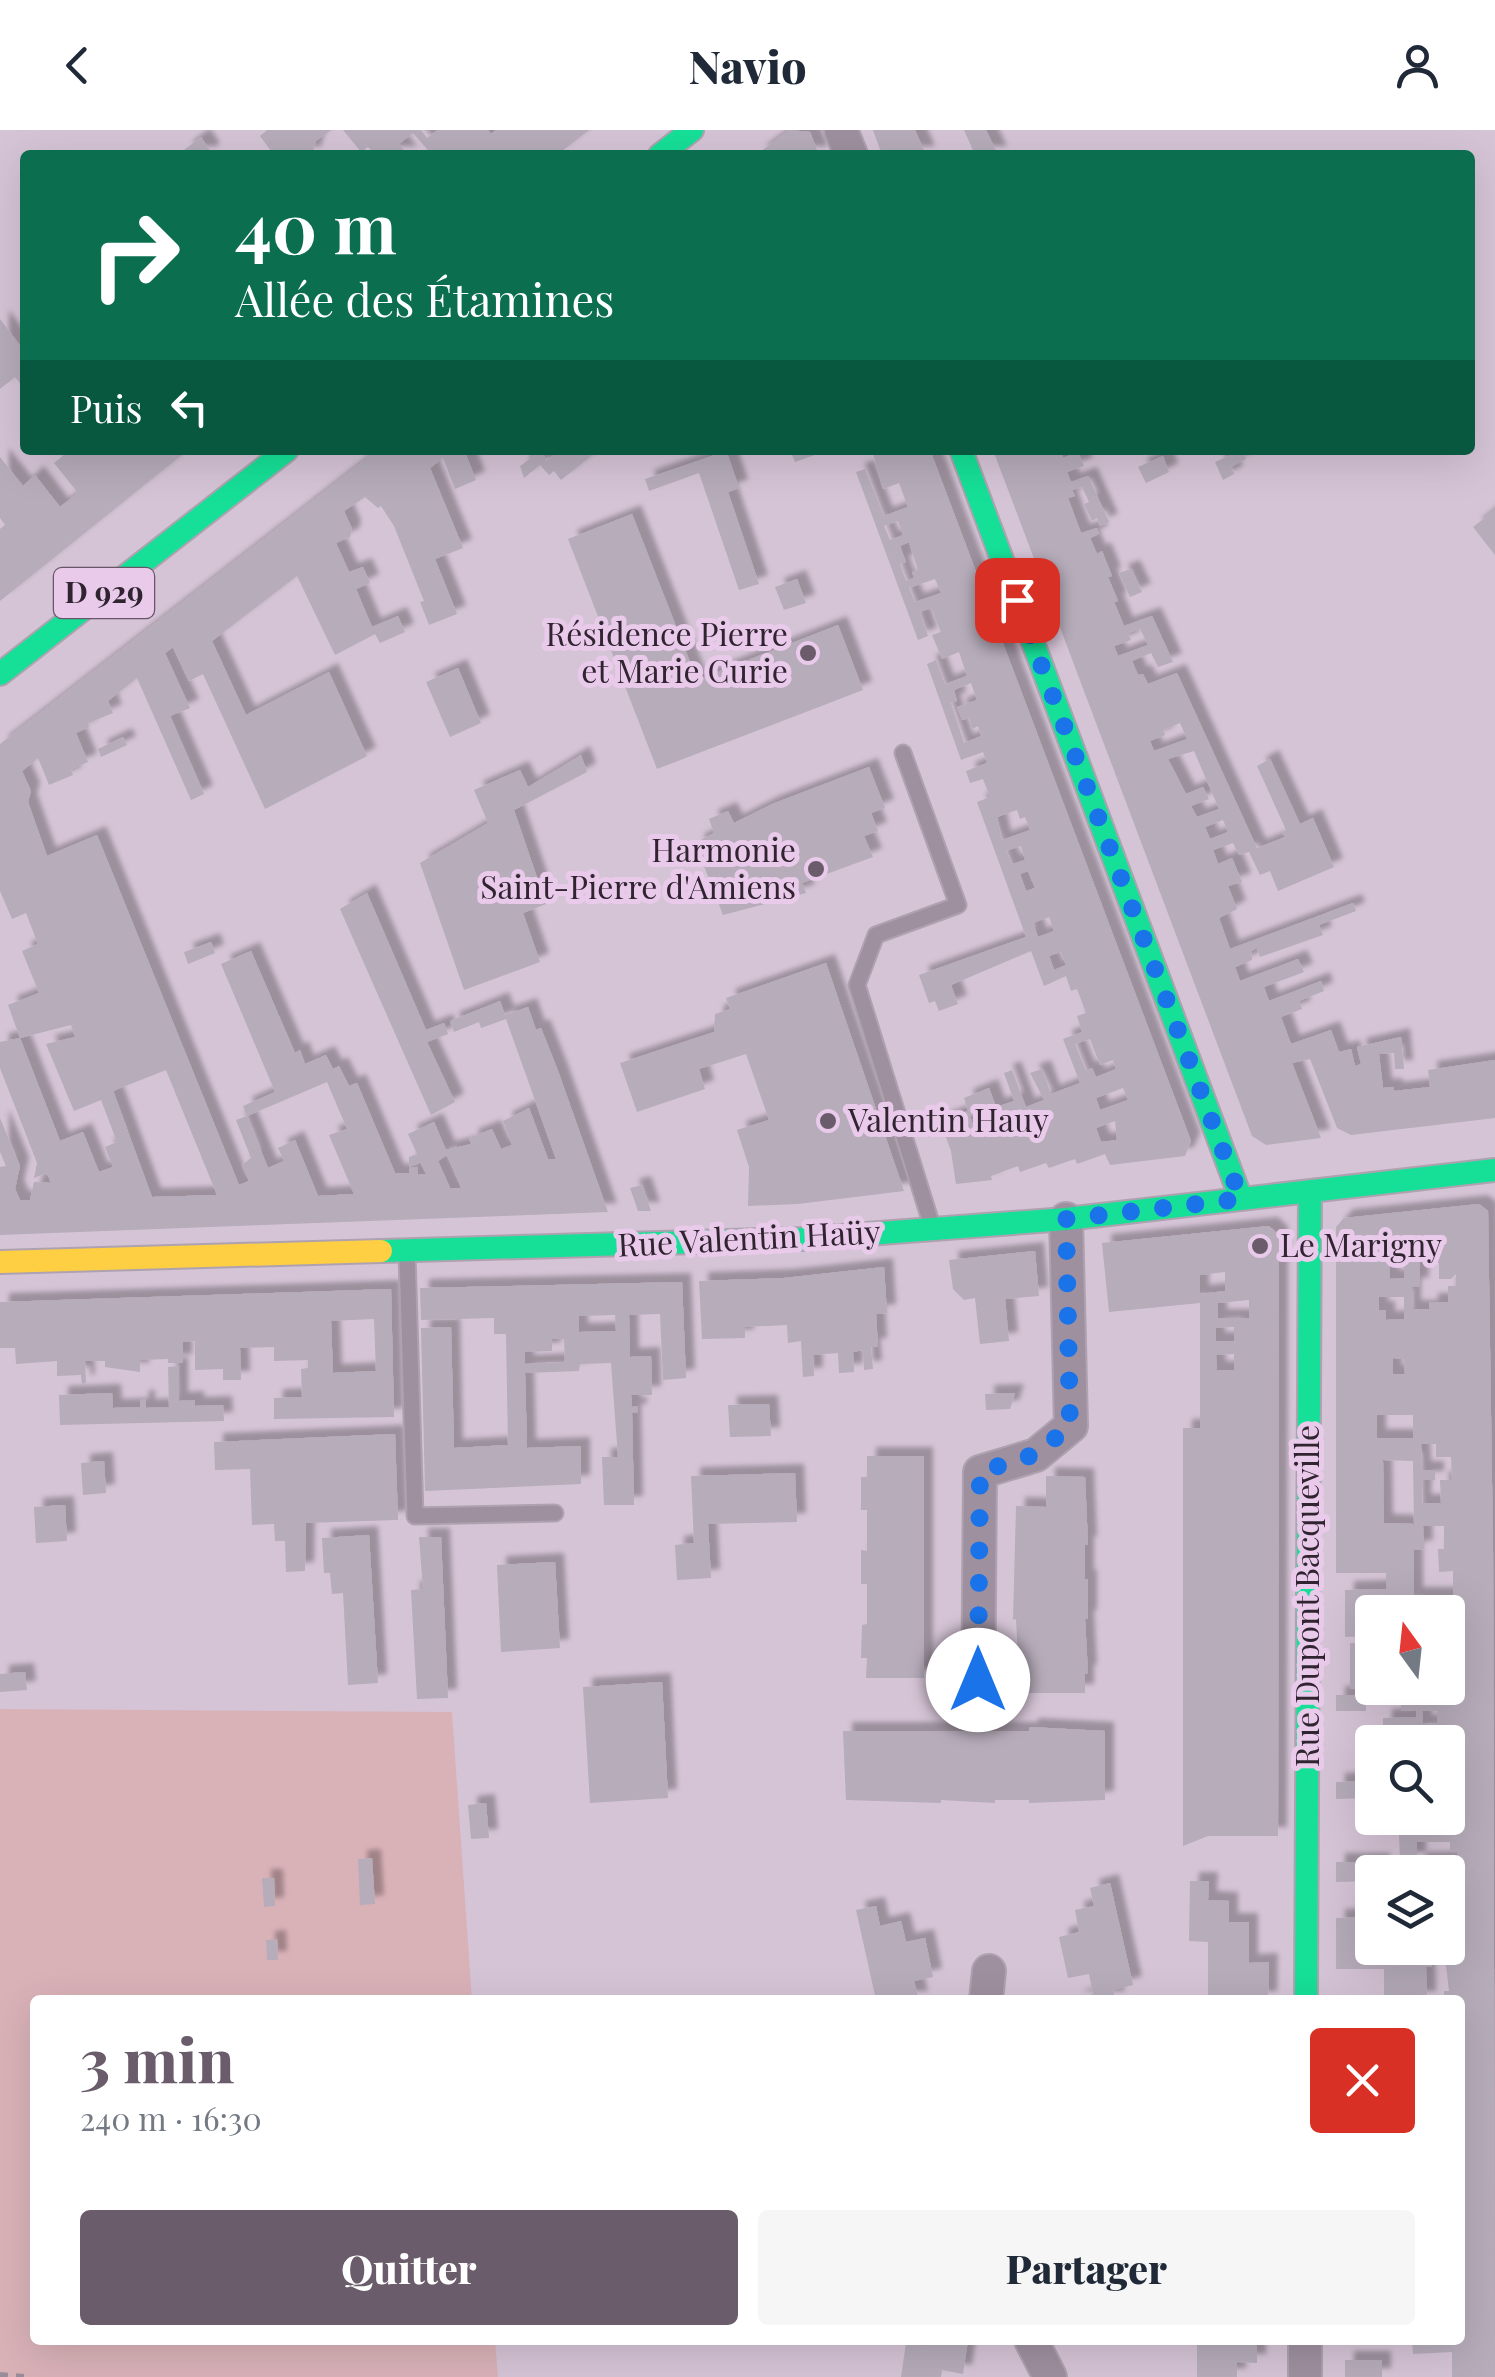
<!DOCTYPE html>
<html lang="fr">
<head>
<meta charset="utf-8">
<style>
	body { margin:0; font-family:"Playfair Display",serif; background:#f6f6f7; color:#1f2937; height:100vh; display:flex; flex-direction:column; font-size:38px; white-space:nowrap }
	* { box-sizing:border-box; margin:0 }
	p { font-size:32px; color:#747a83 }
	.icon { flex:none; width:55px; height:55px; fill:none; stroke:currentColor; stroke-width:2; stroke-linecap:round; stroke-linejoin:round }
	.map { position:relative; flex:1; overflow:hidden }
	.sheet { position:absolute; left:30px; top:1865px; width:1435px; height:350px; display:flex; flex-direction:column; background:#fff; border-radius:10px; box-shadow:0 10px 40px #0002 }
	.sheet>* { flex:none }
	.top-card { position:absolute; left:20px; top:20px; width:1455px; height:305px; border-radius:10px; box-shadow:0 10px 40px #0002; background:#0b6e4f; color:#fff; overflow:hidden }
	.needle { width:65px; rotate:345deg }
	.tools { position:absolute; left:1355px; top:1465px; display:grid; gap:20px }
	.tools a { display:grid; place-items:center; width:110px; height:110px; border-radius:10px; background:#fff; box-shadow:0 10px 40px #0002; font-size:50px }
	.pin { position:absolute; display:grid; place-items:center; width:85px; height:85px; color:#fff; margin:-42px; border-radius:20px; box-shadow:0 5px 15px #0006 }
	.me { position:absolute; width:110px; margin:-55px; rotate:0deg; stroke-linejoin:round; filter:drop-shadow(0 0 8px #0008) }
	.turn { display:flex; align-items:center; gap:35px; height:210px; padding:0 50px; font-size:45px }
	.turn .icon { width:130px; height:130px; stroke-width:2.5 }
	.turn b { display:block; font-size:70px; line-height:85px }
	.then { display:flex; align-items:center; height:95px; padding:0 50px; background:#0003; gap:20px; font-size:38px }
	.round { display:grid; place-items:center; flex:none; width:105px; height:105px; border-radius:10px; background:#f6f6f7 }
	.overview { display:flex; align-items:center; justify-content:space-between; height:170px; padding:0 50px }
	h1 { font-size:60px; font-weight:800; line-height:75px; color:#6a5c6a }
	.action { display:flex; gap:20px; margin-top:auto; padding:20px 50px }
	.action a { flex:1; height:115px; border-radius:10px; background:#6a5c6a; color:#fff; font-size:40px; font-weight:800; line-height:115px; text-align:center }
	.action a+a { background:#f6f6f7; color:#1f2937 }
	header { display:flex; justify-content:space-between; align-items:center; height:130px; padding:0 50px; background:#fff; font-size:45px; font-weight:800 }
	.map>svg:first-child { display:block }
	.green { fill:#d9b2b8 }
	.building { fill:#b6acba; fill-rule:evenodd; filter:url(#shadow) }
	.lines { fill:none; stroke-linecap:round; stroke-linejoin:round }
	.lane-casing { stroke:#afa2b0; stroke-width:19 }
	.street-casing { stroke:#afa2b0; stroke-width:36 }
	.fast-casing { stroke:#afa2b0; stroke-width:26 }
	.slow-casing { stroke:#afa2b0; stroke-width:26 }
	.path { stroke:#9a8d9a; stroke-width:6; stroke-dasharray:8 8; stroke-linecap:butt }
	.lane { stroke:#9f90a0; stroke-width:15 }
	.street { stroke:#9f90a0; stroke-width:32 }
	.fast { stroke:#16e098; stroke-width:22 }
	.slow { stroke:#ffcf43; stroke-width:22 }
	.route { stroke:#1a73e8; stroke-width:18; stroke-dasharray:0 32.4 }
	.poi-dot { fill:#6a5c6a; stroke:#e9caea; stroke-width:4 }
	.labels { text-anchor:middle; stroke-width:10; stroke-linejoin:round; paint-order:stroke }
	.shield { fill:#e9caea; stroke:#685668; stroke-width:2.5 }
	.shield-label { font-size:30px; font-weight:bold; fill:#302430 }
	.poi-label { font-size:32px; fill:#302430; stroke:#e9caea; text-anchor:end }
	.street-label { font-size:32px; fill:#302430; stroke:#e9caea }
</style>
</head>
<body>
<header><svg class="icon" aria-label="back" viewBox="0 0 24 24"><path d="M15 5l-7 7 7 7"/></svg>Navio<svg class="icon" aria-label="person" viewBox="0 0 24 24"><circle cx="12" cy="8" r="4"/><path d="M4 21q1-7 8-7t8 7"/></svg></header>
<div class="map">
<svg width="1495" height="2247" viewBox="0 0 1495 2247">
	<defs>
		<filter id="shadow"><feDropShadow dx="9" dy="-9" stdDeviation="2.5" flood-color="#0004"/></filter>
	</defs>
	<rect width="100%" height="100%" fill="#d5c4d6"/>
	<!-- green -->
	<path class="green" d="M0,1579l452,3 20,288h-437v340h460l3,37h-498z"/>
	<!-- building -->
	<path class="building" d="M267,0h64l-15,11 -4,14h-38l-14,-19z
		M343,0h78l6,8 11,-8h50l3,4 5,-4h93l-32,25h-125l-19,-22 -14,11 9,11h-33l-7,-8 -7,5z
		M789,0l21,2 9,23h-63z
		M873,0h42l11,25h-44z
		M964,0h22l12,25h-23z
		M201,7l10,15 -4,3h-20l-3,-5z
		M0,189l25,33v38l-10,-13 -15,12z
		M70,320h118l-188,151v-72l5,-4 -5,-7v-61l23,29 12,-11 25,32 18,-14 -24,-30z
		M378,320h86l12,30 -21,9 -12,-31 -13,10 33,80 -28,11 22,55 -28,11 -9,-23 4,-1 -30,-75 -13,-20 -3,2 -13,-11 -21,14 8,18 -2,8 -14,6 13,29 14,-5 7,16 -14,6 16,38 26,-11 7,16 -25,11 -5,-9 -40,21 -38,-79 -85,65 34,74 83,-43 38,84 -102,53 -62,-135 -14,7 -16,-34 -8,6 25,55 -20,8 34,78 -13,6 -54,-122 -29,23 5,12 -25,10 1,4 -13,6 12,29 -17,7 2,6 -24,10 -11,-27 -16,13 9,20 -3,11 19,54 50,-21 142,350 10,-4 -7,-16 9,-7 -15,-38 11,-4 21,52 16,-7 -6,-13 17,-8 23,56 36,-2 -25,-59 18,-6 -20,-47 -80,34 -4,-10 32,-14 -54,-128 30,-13 44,102 5,-3 5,14 21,-9 7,14 6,-3 10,20 8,-3 38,90h14v-5l8,-1 1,8 8,-1 -6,-12 -11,5v-10l8,-3 -9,-20 26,-12 12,28 25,-6 -2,-6 23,-9 9,20 11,-4 -9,-24 26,-13 19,51h8l-50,-140 -25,9 -2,-6 -25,10 -4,-11 50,-20 5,14 23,-8 8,23 5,-2 17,43 50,141 -608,23v-68l6,-1 -6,-14v-34l20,48 -5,23 5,11h10l4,-18 17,1 -4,-10 -13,5 3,-15 -37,-95v-26l20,-4 -12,-33 31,-12 -17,-42 16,-7 -12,-31 -14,6 -12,-28v-147zM71,895l4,12 -29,7 28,67 27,-11 16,42 -12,5 8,20 -14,5 -16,-40 -23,9 -40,-103zM166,940l51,125 -65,2 -39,-106zM447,1025l6,13 8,20h-11l-12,-27z
		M542,320l4,11 15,-11h22l7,7 -29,23 -7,-9 -5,4 -9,-10 -16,13 -4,-12z
		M714,320h12l13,38 -11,4 31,92 -20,6 -40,-117 -50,18 -4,-12 70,-24z
		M790,320h35l1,1 -31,11z
		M872,320h58l261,691 -6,15 -75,9 -5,-11 -28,10 -2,-5 -26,9 -3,-5 -26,9 -2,-6 -27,10 1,4 -36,4 -5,-33 -11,-30 28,-10 -4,-13 25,-10 7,19 18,-6 -10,-28 8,-3 14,37 18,-7 -14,-27 12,-4 9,25 29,-11 -17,-44 19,-7 -5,-16 9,-3 -9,-24 -6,2 -5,-15 -22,10 -13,-35 -80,34 7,19 -19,7 -4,-10 -6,2 -10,-28 107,-38 -49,-135 13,-5 -7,-18 -13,4 -4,-12 21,-8 -4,-11 -22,8 -34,-96 9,-4 9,24 22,-8 -8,-24 -17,7 -10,-24 9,-3 -10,-24 -11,4 8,24 -10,4 -62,-168 9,-3 19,47 24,-9 -9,-24 -16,6zM898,391l5,14 -13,5 -6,-14zM909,412l9,28 -6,2 2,6 -8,3 -6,-17 6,-2 -6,-16zM935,449l6,14 -26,9 -6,-14zM971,553l6,17 -20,7 5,13 7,-2 3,11 6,-3 3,10 -17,7 -13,-40 6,-2 -3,-11zM1017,680l3,9 5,-2 5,13 -28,10 -5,-23zM1021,716l4,14 -13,4 -6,-13zM1028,741l7,17 -9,3 -6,-17zM1049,787l5,14 -16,6 -5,-14zM1061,822l5,13 -12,5 -5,-14zM1090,909l10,26 13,-5 3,9 -20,8 -4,-9 -6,3 -11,-27zM1123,958l5,12 -28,10 -4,-12zM979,983l6,17 -9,4 -6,-18zM1115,991l2,19 -16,2 -5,-14z
		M993,320h67l3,8 15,-6 6,14 -17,6 4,10 17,-6 21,46 -9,4 -3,-8 -5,3 -8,-17 5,-2 -7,-15 -10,3 3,6 -7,2 13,35 16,-5 2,6 -9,4 7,16 5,-3 10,25 -4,1 10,24 -4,1 10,24 28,-10 21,46 -15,5 -7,-14 -19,8 6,14 5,-1 5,10 29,-11 80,175 28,-11 -3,-5 4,-2 -29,-64 13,-7 30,65 13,-6 21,49 -56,24 -8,-20 -10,4 -11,-23 -10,3 -6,-12 -20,7 5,14 14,-6 10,24 -14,4 9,23 -18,9 11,31 123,-46 3,8 -37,14 4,10 -63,22 -3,-9 -6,3 1,9 -17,7 5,14 58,-22 6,13 -40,15 5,14 52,-20 3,10 -25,10 3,8 -21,8 10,27 40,-14 8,22 12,-3 4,17 6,-2 -4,-17 44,-10 3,32h-9l-1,-16 -15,1 4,34 10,-1 1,4 36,-4 -2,-17 67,-10v58l-144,17 -14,-7 -27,-69 -18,4 29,75 -55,7 -14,-9zM1140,499l8,16 -30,11 -4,-10 17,-6 -3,-7zM1180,593l7,16 -33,12 -4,-10 15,-6 -2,-5zM1194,621l25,58 -22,8 -6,-11 18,-7 -6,-12 -17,7 -18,-35zM1223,690l5,12 -18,7 -5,-12z
		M1242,320l4,9 -15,8 3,7 -11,6 -8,-18z
		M1163,326l6,16 -23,11 -8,-16z
		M1495,380v45l-22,-28z
		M632,384l65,166 141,-55 25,65 -206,79 -89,-230z
		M1131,439l11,23 -12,5 -11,-24z
		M797,449l9,24 -22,7 -9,-23z
		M458,538l23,55 -31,14 -24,-55z
		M123,607l4,8 -26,12 -3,-8z
		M581,625l6,17 -73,38 32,94 -23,9 17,49 -76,28 -44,-127 68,-40 -14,-33 46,-20 8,17z
		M869,637l16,41 -14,5 7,18 -14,5 9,21 -71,26 4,10 -83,22 -28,-72 19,-10 -5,-14 19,-8 6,12 38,-19z
		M367,763l59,137 18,-7 4,11 -21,8 28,60 -24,13 -91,-206z
		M211,812l4,11 -27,11 -4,-12z
		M826,833l78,228 -106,13 -50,2 1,-39 -12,-37 32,-10 -23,-66 -47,15 6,20 -68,23 -17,-49 94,-31 1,-18 15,-5 -4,-11z
		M642,1055l9,26h-13l-8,-23z
		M1479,1074l9,7 5,338 2,828h-43v-25l-39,2 -1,-14h48v-37l4,1v-24l-4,1v-64h3l-3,-217h-16v-9h5l-5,-43h4v-62h9v-18h-8l1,4h-33v-11h-17l-1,-26v-17h49v-76h-10v-8l-11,-1 -11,1v8h-33v-24l33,-1v-7l-15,1v-23h23v15h10v-15h14v-9h7v-13h-7v-12h7l-1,-35h-6v-7h-33l-1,-6h-11v6h-31v24l-27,1v-47l41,-1v-16h-50v-346l8,-9zM1419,1124h11l-1,8 10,1v16h12l5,-5v12h-8v16h-19v7h-17v-22l8,-1zM1389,1125h15v23l-14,1zM1379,1167h25v22l-18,1v-10h-7zM1393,1228l11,1 1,15h-12zM1377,1285h36v23h-36zM1421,1314h15v13h15l1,23h-12l1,23h-19l1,-23h12v-10h-13zM1383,1330l30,1 1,63 -30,-1zM1423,1396h21v23h-6l1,23 14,-1v25h-39v-46l10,-1zM1422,1581h15v12l-14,1zM1417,1712h33v8h7v10l-40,1z
		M1269,1096l10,9 -1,601h-70l-25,10v-418h17v-125l-91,9 -7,-69zM1225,1142v19l-25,3v-19zM1249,1170v18h-31v-15zM1234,1197v14h-18v-13zM1234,1224v16h-17l-1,-15z
		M1035,1121l4,45 -34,3 4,42 -29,3 -5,-46 -11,2 -11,-11 -4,-29z
		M884,1137l3,46 -11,1 2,33h-7l2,22 -9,1 -1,-20 -10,2 1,20 -15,1 -1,-20 -25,2 1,21 -11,1 -2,-36 -13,2 -1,-18 -42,2v11l-43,1 -3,-58 85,-3z
		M682,1152l4,96 -23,2 -3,-66 -31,1 1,42 21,-1 1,39h-21l1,12 6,-1v6l-6,1 2,92h-30l-2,-48h16l-7,-94 -31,1 -1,7 -54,2 2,75 54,-2v38l-156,7 -4,-163 30,-1 3,121 54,-3 -2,-111h-12v-16l-73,2 -1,-32zM615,1185l1,16 -37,1v-16zM552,1209h12l1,23 -40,2v-12l27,-1z
		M391,1159l3,128 -120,2v-21l28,-1 -1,-28 7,-1v-8l-34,1v-14l-34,1 1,32h-18v-11l-28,1v-29l-12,1v21h-15v-4l-28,1v12l-35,-5v-6h-20l1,22 -4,1 -1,-9 -24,1v-15l-41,3 -1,-16h-15v-46zM374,1189l2,52 -43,2 -2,-52z
		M179,1236v35l16,-1v6l28,-1 1,16 -164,4 -1,-30 53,-2 1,15 27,-1v-8h6v9l23,-1 -1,-40z
		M1015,1263l-5,16 -24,1 -1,-16z
		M769,1274l2,32 -41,1 -2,-32z
		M395,1304l3,86 -92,3 -1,48 -19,1 -1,-31h-10l-1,-17 -22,1 -2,-56 -35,1 -1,-28z
		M867,1326h57v222h-58l1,-20h-6l1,-33 5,-1v-40h-6v-34l6,1v-41h-6v-33h6z
		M104,1331l2,32 -23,2 -2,-32z
		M795,1343l2,49 -89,2 3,54 -34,2 -2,-35 19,-2 -3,-67z
		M1046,1346l39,1 3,68h-3v34h3v40h-3l3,55 -3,-1v20h-65l-4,-74 -3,1 3,-114 30,1z
		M65,1375l2,36 -31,2 -2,-36z
		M369,1405l9,148 -30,2 -5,-92 -11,1 -2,-21h-6l-2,-35z
		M419,1407h22l7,161 -31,1 -6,-109 12,-1z
		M555,1432l5,86 -59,4 -4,-87z
		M1350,1513h22v45l-22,1z
		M25,1542l2,18 -27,2v-18z
		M662,1552l6,116 -78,5 -7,-116z
		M1336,1565h30v16h-30z
		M1029,1597l76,4v69l-76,3v-3h-34v3l-54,-3v3l-95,-3 -3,-69h186z
		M1372,1651v17l-36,1v-17z
		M486,1673l3,35 -18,1 -3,-34z
		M372,1728l3,46 -15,1 -2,-46z
		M1336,1732h45v10h-9v9l-36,1z
		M262,1748h12l1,28 -11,1z
		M1190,1751h19l-1,19 21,1v21h20v41l20,-1 -1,38h-60v-58l-19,-1z
		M1110,1753l23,102 -20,5 3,10h-44l21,-6 -4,-20 -21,4 -9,-41 20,-5 -4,-22 19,-4 -4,-18z
		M876,1776l4,20 21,-5 5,21 19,-4 8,39 -19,4 5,19h-43l-20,-90z
		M1372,1787v31h59l1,19h-6l1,33h-43v-31h-48v-51z
		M277,1809l1,21h-11l-1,-20z
		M928,2210h40l-5,34 -21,-4 -1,7h-40l5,-34 21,3z
		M1197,2210h60v23l-20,-1v15h-40z
		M1345,2230h37v17h-37z"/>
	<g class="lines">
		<defs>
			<path id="lane" d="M903,623l55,152 -82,30 -19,50 75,241
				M407,1125l8,261 140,-3"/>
			<path id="street" d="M841,0l10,25
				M978,1585l2,-243 56,-17 35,-29 -5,-207
				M986,1870l3,-29
				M1031,2210l19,37
				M1305,2247v-37"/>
			<path id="fast" d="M660,25l32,-25
				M961,320l280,749
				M0,544l287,-224
				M381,1121l420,-12 265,-20 429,-49
				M1306,1870l4,-809"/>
			<path id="slow" d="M0,1132l381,-11"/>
		</defs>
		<!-- lane casing -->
		<use href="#lane" class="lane-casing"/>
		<!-- street casing -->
		<use href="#street" class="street-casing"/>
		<!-- fast casing -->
		<use href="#fast" class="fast-casing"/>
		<!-- slow casing -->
		<use href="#slow" class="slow-casing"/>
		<!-- path -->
		<path class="path" d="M0,2245l25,2"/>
		<!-- lane -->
		<use href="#lane" class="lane"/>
		<!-- street -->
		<use href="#street" class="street"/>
		<!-- fast -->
		<use href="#fast" class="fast"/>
		<!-- slow -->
		<use href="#slow" class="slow"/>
	</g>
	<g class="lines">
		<!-- route -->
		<path class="route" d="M978,1550l2,-208 56,-18 34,-28 -4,-207 175,-20 -224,-599"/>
	</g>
	<!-- markers -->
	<g class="poi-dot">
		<circle cx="808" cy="523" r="10"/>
		<circle cx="816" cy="739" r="10"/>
		<circle cx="828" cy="991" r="10"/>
		<circle cx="1260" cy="1116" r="10"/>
	</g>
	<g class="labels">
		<!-- shield labels -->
		<rect class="shield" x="54" y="438" width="100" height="50" rx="8"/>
		<g class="shield-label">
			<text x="104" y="473">D 929</text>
		</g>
		<!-- poi labels -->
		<g class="poi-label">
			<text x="788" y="516">Résidence Pierre<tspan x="788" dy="37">et Marie Curie</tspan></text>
			<text x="796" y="732">Harmonie<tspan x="796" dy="37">Saint-Pierre d'Amiens</tspan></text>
			<text x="848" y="1002" text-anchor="start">Valentin Hauy</text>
			<text x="1280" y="1127" text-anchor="start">Le Marigny</text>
		</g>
		<!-- street labels -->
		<g class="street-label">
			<text transform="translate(749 1109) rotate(-3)" y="11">Rue Valentin Haüy</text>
			<text transform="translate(1308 1466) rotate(-90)" y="11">Rue Dupont Bacqueville</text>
		</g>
	</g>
</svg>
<div class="tools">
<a><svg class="needle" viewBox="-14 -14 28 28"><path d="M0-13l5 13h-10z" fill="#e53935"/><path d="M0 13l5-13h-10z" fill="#747a83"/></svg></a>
<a><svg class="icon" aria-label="search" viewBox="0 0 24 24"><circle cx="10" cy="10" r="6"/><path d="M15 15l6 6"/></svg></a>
<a><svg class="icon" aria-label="layers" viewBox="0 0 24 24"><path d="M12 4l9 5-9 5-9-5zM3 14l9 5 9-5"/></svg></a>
</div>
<div class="pin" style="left:1017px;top:470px;background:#d93025"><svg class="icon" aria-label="arrive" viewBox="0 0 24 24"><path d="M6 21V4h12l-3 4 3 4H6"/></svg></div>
<svg class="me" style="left:978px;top:1550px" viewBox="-20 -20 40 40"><circle r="19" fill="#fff"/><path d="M0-13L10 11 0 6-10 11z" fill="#1a73e8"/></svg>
<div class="top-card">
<div class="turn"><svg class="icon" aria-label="right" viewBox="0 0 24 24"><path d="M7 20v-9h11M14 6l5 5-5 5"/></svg><div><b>40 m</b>Allée des Étamines</div></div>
<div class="then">Puis<svg class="icon" aria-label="left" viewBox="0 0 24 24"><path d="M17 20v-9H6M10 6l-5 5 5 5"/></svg></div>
</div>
<section class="sheet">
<div class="overview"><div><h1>3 min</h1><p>240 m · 16:30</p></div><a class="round" style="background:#d93025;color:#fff"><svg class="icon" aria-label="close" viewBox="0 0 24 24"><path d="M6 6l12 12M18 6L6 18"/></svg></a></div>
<div class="action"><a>Quitter</a><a>Partager</a></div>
</section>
</div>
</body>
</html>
